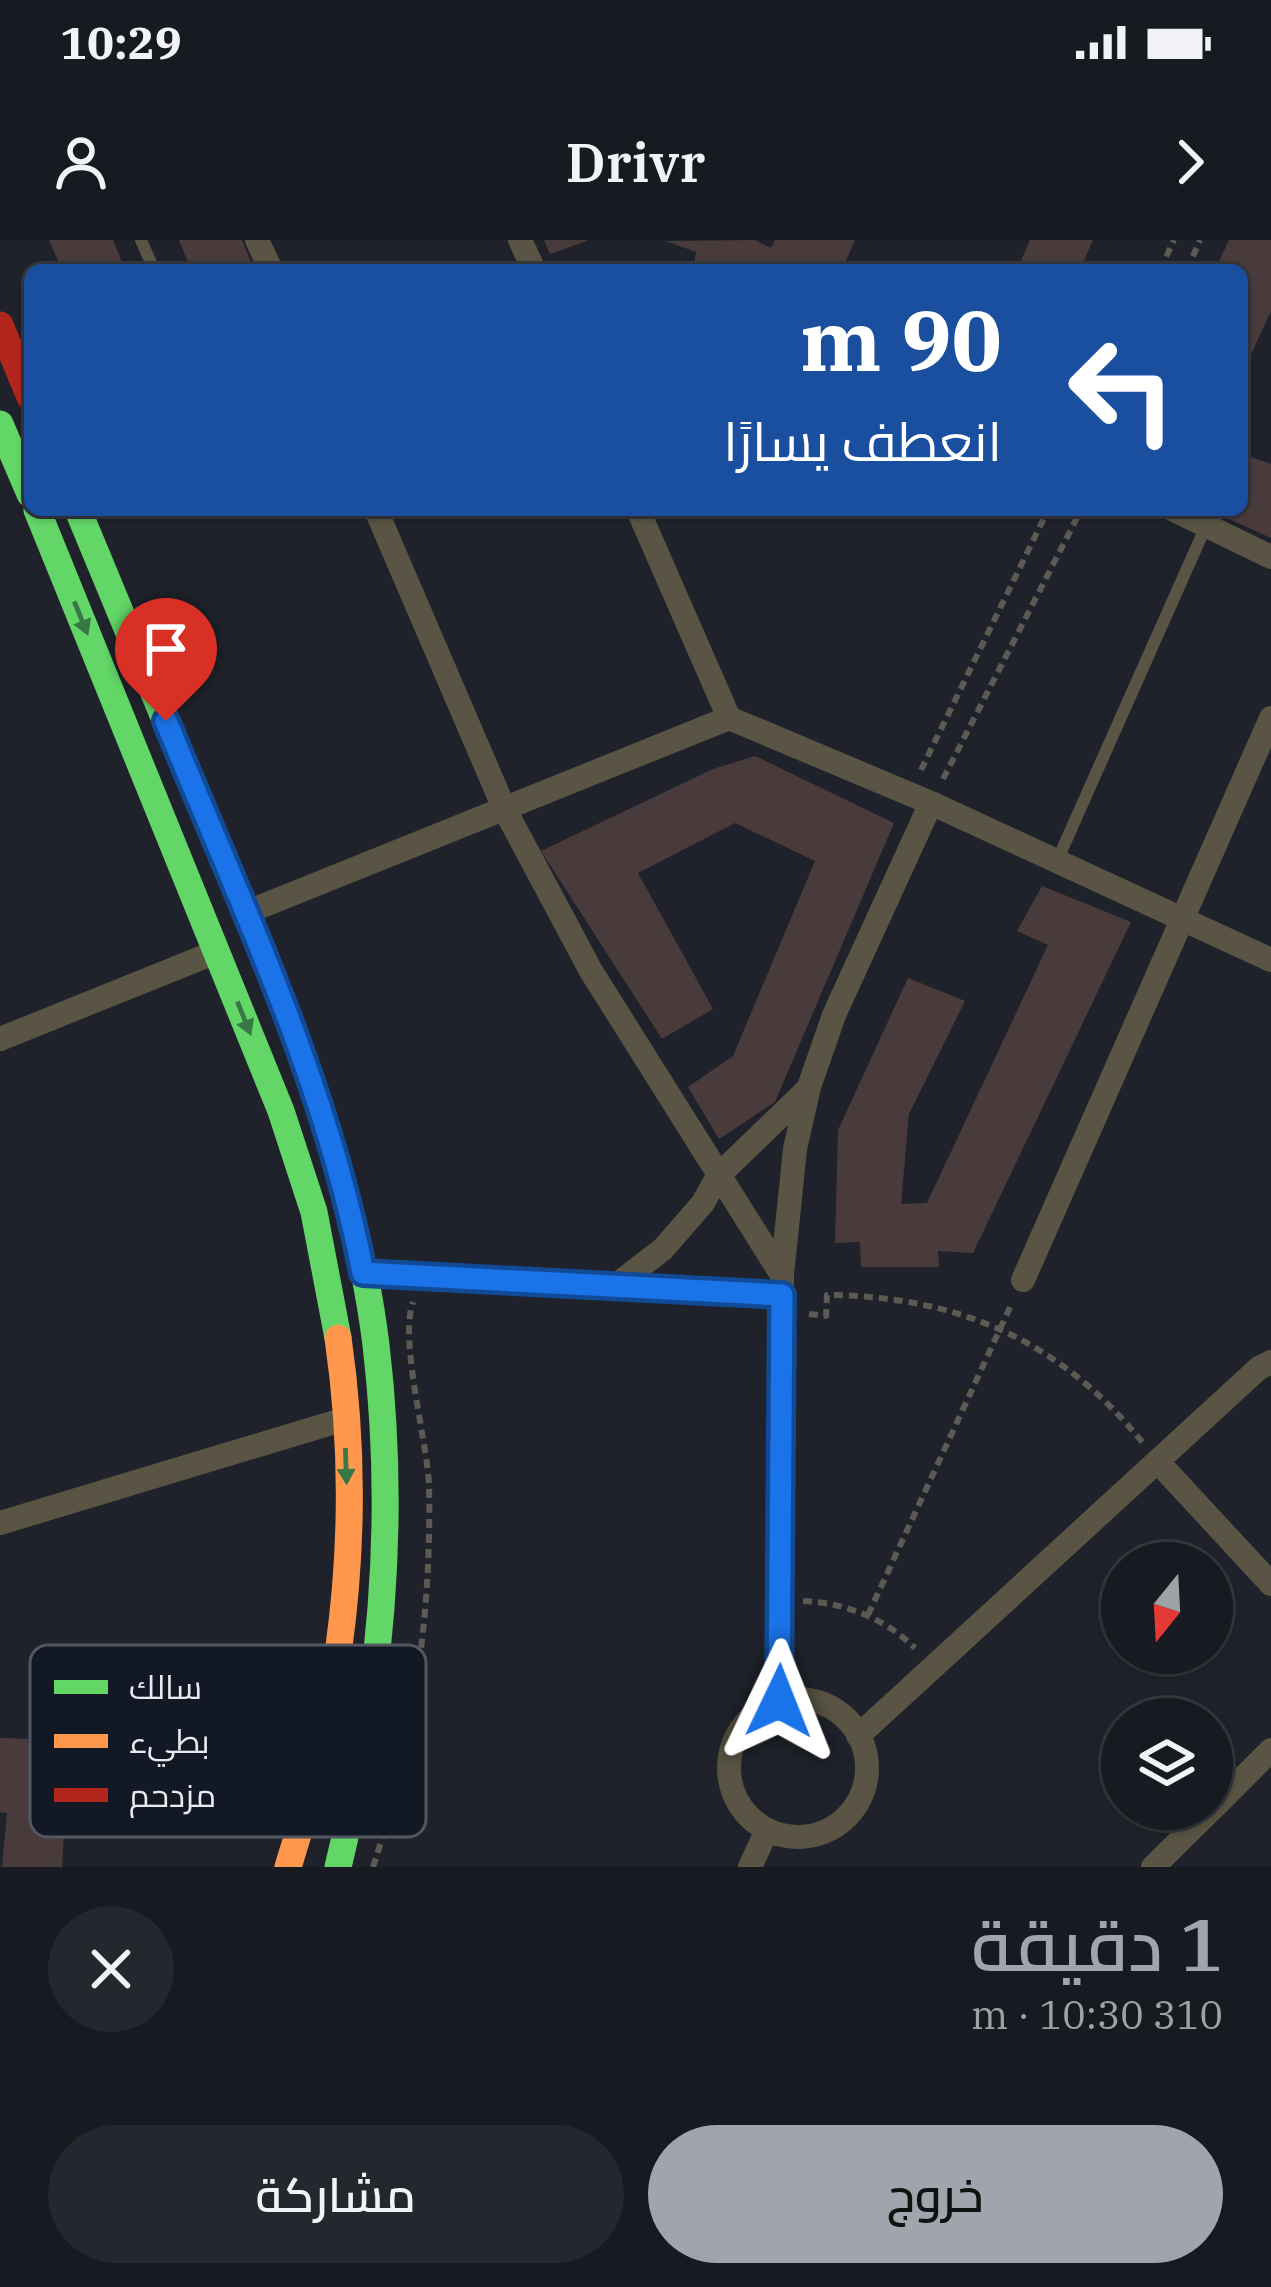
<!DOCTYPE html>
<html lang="ar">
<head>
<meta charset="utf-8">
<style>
	body { margin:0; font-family:"IBM Plex Serif",Cairo,serif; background:#24272d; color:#f1f3f6; direction:rtl; height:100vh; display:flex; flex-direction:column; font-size:45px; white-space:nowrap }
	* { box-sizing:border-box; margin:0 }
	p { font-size:39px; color:#9ea1a5 }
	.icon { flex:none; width:66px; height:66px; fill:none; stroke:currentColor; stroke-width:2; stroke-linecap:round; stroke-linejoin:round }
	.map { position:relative; height:1627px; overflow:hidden; direction:ltr }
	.panel { display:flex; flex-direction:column; background:#171a20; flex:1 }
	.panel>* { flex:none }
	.top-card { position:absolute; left:24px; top:24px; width:1224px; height:252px; border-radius:18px; box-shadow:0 3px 9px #0004,0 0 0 3px #36383e; direction:rtl; background:#1a4fa0; color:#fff; overflow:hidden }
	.needle { width:78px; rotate:198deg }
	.fabs { position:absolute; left:1101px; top:1302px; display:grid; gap:24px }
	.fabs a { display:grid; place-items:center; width:132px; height:132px; border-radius:50%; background:#171a20; box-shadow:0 3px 9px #0004,0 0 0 3px #36383e; font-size:60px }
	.pin { position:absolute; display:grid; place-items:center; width:102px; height:102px; color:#fff; margin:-123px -51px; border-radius:50% 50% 50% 0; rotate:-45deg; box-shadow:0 0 12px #0007 }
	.pin .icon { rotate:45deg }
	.me { position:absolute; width:132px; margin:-66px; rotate:2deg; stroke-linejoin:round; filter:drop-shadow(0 0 9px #0008) }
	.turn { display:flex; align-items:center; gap:42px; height:252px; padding:0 48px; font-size:54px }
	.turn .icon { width:156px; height:156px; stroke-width:2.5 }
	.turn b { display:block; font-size:84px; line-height:102px }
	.round { display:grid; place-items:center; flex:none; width:126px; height:126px; border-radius:63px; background:#24272d }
	.overview { display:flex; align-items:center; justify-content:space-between; height:204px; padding:0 48px }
	h1 { font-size:72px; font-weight:600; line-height:90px; color:#a0a4ad }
	.cta { display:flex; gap:24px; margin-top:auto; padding:24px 48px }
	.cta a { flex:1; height:138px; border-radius:72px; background:#a0a4ad; color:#111; font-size:48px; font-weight:600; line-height:138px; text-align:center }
	.cta a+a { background:#24272d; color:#f1f3f6 }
	.status { display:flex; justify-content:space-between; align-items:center; height:84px; padding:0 60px; background:#171a20; direction:ltr }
	.status svg { height:33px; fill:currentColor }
	header { display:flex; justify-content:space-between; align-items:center; height:156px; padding:0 48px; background:#171a20; font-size:54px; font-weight:600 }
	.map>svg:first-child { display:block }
	.building { fill:#493b3c }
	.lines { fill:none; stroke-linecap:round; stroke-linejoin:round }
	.path { stroke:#5c5a52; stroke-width:6; stroke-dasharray:9 6; stroke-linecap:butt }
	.lane { stroke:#595443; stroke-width:12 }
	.street { stroke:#595443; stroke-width:24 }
	.fast { stroke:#63d668; stroke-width:27 }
	.slow { stroke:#ff974d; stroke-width:27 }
	.jam { stroke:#b3261e; stroke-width:27 }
	.oneway { fill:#3a7746 }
	.route-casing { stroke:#114b97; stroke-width:30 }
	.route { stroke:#1a73e8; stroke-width:21 }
	.key { fill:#121824; stroke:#525762; stroke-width:3 }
	.key-label { font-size:33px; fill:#e6eaf3 }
</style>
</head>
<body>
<div class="status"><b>10:29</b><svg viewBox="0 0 49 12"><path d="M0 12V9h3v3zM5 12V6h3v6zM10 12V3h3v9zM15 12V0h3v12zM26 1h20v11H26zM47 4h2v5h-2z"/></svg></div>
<header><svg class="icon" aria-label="forward" viewBox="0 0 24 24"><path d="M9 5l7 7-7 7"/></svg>Drivr<svg class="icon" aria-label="person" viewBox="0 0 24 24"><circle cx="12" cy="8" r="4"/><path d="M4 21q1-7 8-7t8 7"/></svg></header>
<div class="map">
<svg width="1271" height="1627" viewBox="0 0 1271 1627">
	<rect width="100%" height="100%" fill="#1f222a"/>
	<!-- building -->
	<path class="building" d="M49,0h64l12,30h-63z
		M179,0h63l12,30h-63z
		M544,0h43v1l-37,13z
		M755,0l16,8 4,-8h80l-13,30h-137l-11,-5 2,-13 -30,-11z
		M1030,0h63l-13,30h-63z
		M1229,0h42v71l-29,63v-104h-27z
		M1244,215l27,9v74l-53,-24 2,-4h22z
		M755,516l139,67 -119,279 -56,37 -31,-52 45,-31 82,-195 -80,-38 -97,50 75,136 -51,30 -121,-188 172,-82z
		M1042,646l89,36 -158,331 -35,-2 1,16h-78l-1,-25 -25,1 3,-113 70,-152 57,23 -56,113 -8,90 26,-1 121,-258 -31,-14z
		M0,1498l34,1 1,52 31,1 -4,75h-60l5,-54 -7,-1z"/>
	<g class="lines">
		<!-- path -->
		<path class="path" d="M1160,30l14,-30
			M1187,30l13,-30
			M921,530l127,-260
			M943,539l138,-269
			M809,1074l17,2 1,-21c130,1 233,45 316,148
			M803,1361c43,2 81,17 112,47
			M868,1375l144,-312
			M373,1627c40,-120 59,-255 56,-382 -2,-46 -30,-144 -16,-183"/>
		<!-- lane -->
		<path class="lane" d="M141,0l13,30
			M1057,621l149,-335"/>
		<!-- street -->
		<path class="street" d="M257,0l14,30
			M520,0l14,30
			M376,270l128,298 87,163 191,304
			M638,270l91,208 202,85 340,157
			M1174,270l97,47
			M245,673l484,-195
			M0,799l216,-87
			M363,1033l419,22
			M1023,1040l248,-562
			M615,1046l48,-37 40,-46 15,-27 90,-87
			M1158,1222l113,122
			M0,1283l345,-104
			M729 1528a69 69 0 1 1 138 0a69 69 0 1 1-138 0Z
			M779,1461l3,-426 13,-126 14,-62 25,-72 97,-212
			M858,1496l401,-368 12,-6
			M1212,1569l59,-59
			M750,1627l17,-37
			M1153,1627l59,-58"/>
		<!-- fast -->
		<path class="fast" d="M0,184l30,70
			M37,270l244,601 33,101 24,126
			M78,270c49,117 97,235 146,352 66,156 131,314 152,483 21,178 5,349 -38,522"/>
		<!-- slow -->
		<path class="slow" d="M288,1627c56,-172 76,-350 50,-529"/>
		<!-- jam -->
		<path class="jam" d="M0,85l30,72"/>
	</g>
	<!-- one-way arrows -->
	<defs><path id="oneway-solid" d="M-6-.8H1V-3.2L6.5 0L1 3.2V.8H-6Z" transform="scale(3)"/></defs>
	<g class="oneway">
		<use href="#oneway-solid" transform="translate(81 378) rotate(68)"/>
		<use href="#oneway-solid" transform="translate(244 778) rotate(68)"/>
		<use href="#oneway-solid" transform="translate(346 1226) rotate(88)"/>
	</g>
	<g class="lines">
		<defs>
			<path id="route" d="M166,481c74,181 160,359 197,552l419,22 -3,406"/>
		</defs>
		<!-- route casing -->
		<use href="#route" class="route-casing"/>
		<!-- route -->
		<use href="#route" class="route"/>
	</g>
	<!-- legend -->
	<rect x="30" y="1405" width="396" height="192" rx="18" class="key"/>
	<rect x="54" y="1440" width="54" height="14" fill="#63d668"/>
	<rect x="54" y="1494" width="54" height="14" fill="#ff974d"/>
	<rect x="54" y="1548" width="54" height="14" fill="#b3261e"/>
	<g class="key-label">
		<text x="129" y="1459">سالك</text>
		<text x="129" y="1513">بطيء</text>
		<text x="129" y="1567">مزدحم</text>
	</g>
</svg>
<div class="fabs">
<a><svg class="needle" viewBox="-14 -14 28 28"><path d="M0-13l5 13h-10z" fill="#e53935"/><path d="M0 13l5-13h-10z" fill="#9ea1a5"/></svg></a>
<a><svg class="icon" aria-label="layers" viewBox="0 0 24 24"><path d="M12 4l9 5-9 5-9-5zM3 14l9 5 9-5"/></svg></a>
</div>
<div class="pin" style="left:166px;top:481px;background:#d93025"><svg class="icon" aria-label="arrive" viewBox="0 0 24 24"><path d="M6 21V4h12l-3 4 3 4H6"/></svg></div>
<svg class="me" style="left:779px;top:1461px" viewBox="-20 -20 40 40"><path d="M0-17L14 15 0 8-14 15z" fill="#1a73e8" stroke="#fff" stroke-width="4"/></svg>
<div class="top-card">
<div class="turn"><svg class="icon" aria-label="left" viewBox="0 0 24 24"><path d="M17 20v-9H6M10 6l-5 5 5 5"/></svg><div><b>90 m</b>انعطف يسارًا</div></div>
</div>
</div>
<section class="panel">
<div class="overview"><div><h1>1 دقيقة</h1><p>310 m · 10:30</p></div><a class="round"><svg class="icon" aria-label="close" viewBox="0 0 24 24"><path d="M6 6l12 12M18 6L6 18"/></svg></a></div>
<div class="cta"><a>خروج</a><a>مشاركة</a></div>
</section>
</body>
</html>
